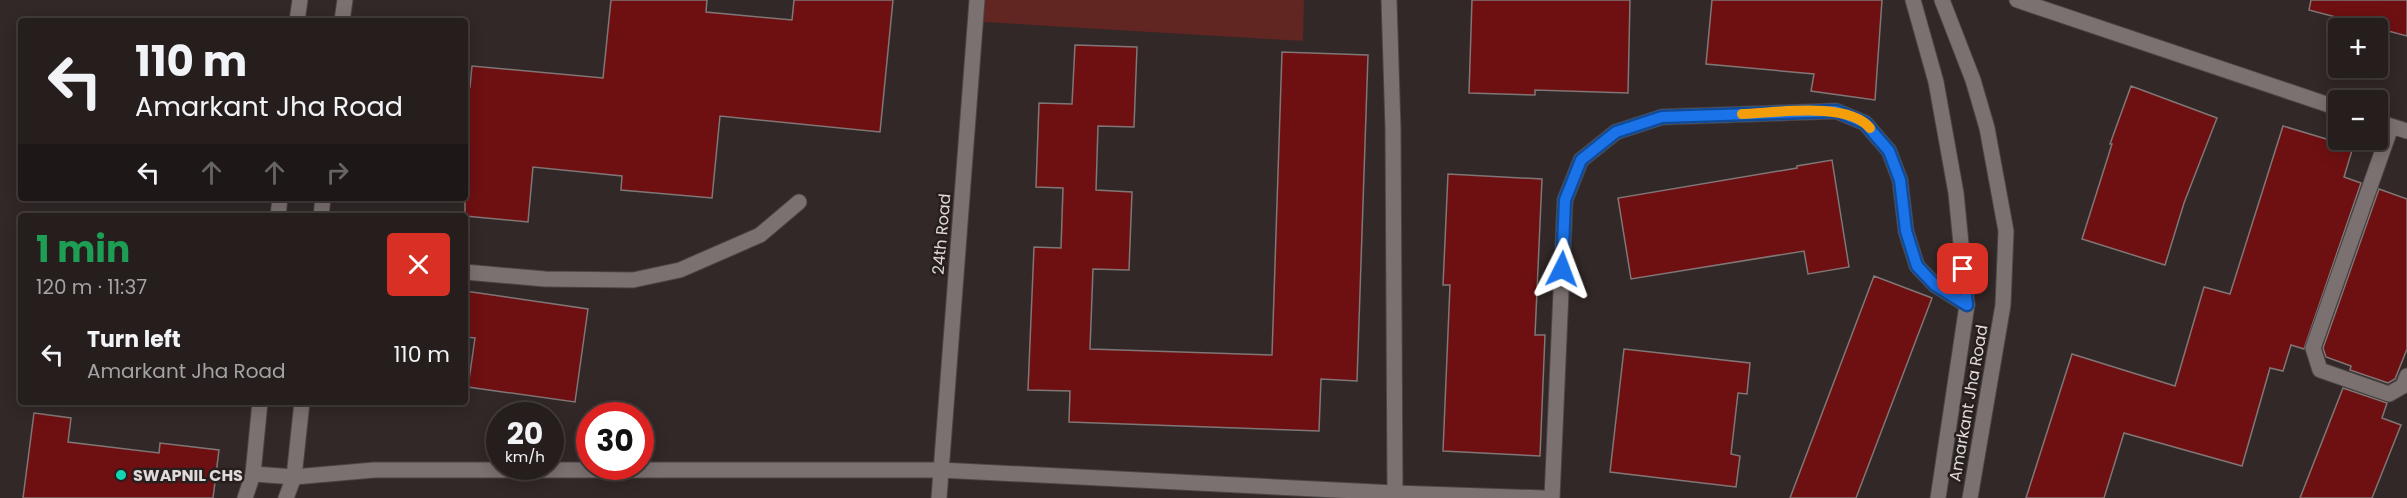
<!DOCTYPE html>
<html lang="en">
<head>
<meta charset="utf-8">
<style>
	body { margin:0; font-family:Poppins,sans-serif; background:#2d2726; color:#f1f3f6; height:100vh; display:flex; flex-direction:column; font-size:22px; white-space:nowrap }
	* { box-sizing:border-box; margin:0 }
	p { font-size:20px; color:#a3a2a4 }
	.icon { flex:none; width:33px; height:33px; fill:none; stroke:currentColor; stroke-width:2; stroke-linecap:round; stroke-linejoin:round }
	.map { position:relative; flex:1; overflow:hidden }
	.side { position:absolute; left:18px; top:213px; width:450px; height:192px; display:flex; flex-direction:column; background:#251e1d; border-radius:6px; box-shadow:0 3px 15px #0003,0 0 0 2px #423c3b }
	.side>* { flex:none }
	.banner { position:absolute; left:18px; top:18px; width:450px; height:183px; border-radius:6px; box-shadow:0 3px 15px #0003,0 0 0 2px #423c3b; background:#251e1d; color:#f1f3f6; overflow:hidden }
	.fabs { position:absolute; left:2328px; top:18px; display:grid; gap:12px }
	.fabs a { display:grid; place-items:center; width:60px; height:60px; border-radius:6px; background:#251e1d; box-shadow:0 3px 15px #0003,0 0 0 2px #423c3b; font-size:30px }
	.speed { position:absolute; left:486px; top:402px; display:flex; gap:12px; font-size:30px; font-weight:700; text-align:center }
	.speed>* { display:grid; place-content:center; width:78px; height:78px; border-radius:50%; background:#251e1d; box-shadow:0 3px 15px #0003,0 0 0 2px #423c3b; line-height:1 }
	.speed small { font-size:15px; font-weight:400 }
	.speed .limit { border:9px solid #d22; background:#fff; color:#111 }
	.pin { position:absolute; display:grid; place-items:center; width:51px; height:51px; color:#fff; margin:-26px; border-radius:12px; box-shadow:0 3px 9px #0006 }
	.me { position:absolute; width:66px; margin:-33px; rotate:3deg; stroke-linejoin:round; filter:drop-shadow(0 0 4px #0008) }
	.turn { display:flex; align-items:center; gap:21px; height:126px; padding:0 18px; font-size:27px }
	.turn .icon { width:78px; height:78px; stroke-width:2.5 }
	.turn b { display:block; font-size:42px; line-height:51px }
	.lanes { display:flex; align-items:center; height:57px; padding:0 18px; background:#0003; justify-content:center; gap:30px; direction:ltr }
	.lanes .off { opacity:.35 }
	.round { display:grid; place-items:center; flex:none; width:63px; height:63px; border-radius:6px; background:#2d2726 }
	.summary { display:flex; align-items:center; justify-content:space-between; height:102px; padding:0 18px }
	h1 { font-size:36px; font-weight:700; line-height:45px; color:#1e9e55 }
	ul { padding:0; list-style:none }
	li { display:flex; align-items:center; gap:18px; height:78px; padding:0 18px }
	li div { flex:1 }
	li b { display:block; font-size:22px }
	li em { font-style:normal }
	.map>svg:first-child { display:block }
	.green { fill:#612522 }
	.building { fill:#6e1012; stroke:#807675; stroke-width:1.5 }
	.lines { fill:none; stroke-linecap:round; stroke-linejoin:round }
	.service-casing { stroke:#4c4545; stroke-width:17 }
	.minor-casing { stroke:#4c4545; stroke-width:17 }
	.tertiary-casing { stroke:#4c4545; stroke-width:17 }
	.service { stroke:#7b7170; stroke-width:15 }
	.minor { stroke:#7b7170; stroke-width:15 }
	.tertiary { stroke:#7b7170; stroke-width:15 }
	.route-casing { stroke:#114b97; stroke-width:15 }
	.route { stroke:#1a73e8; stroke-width:10 }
	.slow { stroke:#f59e0b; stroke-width:10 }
	.poi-dot { fill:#12d5b4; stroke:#271f1e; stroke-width:2 }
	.labels { text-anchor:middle; stroke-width:5; stroke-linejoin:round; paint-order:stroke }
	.street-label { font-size:16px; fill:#e0dada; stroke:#271f1e }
	.poi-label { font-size:16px; font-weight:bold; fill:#e0dada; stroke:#271f1e; text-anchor:start }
</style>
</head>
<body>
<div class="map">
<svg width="2407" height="498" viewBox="0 0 2407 498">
	<rect width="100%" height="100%" fill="#312827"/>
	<!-- green -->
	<path class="green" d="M985,0h319l-1,41 -320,-19z"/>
	<!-- building -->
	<path class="building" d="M611,0h96l-1,12 86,8 2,-20h99l-13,132 -160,-16 -8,82 -91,-8 1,-14 -89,-9 -5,55 -63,-6v-129h5l2,-21 131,12z
		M1472,0h158l-2,93 -93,-3v5l-66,-2z
		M1712,0h170l-7,100 -64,-9 3,-17 -108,-10z
		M2311,0h96v36l-98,-26z
		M1075,45l62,2 -3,80 -36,-1 -2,64 36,2 -3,78 -36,-1 -3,80 182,6 10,-303 86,3 -11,326 -36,-2 -2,52 -250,-9 1,-31 -42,-1 6,-143 27,1 2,-60 -27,-1 3,-84 33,1z
		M2131,86l86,32 -33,85 -19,62 -83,-26 30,-95h-2z
		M2283,126l70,21 -9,30 17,6 -57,166 -13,-4 -8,26 -13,-3 -28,98 -118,-33 -20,65h-78l46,-144 103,32 29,-99 26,7z
		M1832,160l17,107 -41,7 -4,-23 -173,28 -13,-81 179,-30v-2z
		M1448,174l94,5 -7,156h10l-5,121 -97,-5 7,-166h-7z
		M2379,189l28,10v150l-12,30 -7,4 -38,-13 1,-4 -25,-9 -3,-9z
		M1874,276l58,22 -76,200h-66z
		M465,291l123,18 -13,93 -107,-15 7,-49 -10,-1z
		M1624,349l126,14 -3,31 -9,-1 -7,61 9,2 -4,31 -126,-15z
		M2343,388l44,15 -5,15 19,7 -29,73h-72z
		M34,413l37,5 -3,24 91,11 1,-10 59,7 -6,48h-190z"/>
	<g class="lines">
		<defs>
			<path id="service" d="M465,272l80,7 88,1 47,-10 80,-35 39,-33"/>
			<path id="minor" d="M1389,0l4,128 2,365
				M2017,0l321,108
				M2378,122l29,9
				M2391,127l-78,221 7,22 69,24 14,-8 4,-10
				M253,474l41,3 80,-7h566l455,23 149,5
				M939,498l38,-498
				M1552,498l13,-298 16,-40 35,-28 46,-15 174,-6 29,12 24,28 11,29 6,51 11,35 18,19 32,20"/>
			<path id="tertiary" d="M1913,0l23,82 20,111 11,112 -29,193
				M1942,0l31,80 14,48 19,103 -3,74 -33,193
				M297,21l3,-21
				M342,21l3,-21
				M278,216l2,-18
				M321,216l2,-18
				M245,498l8,-24 7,-72
				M286,498l8,-21 8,-75"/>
		</defs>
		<!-- service casing -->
		<use href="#service" class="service-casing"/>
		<!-- minor casing -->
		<use href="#minor" class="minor-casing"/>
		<!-- tertiary casing -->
		<use href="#tertiary" class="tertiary-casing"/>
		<!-- service -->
		<use href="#service" class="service"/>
		<!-- minor -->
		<use href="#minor" class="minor"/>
		<!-- tertiary -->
		<use href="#tertiary" class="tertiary"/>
	</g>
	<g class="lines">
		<defs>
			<path id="route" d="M1562,269l3,-69 16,-40 35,-28 46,-15 174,-6 29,12 24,28 11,29 6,51 11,35 18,19 32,20 -4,-36"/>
		</defs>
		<!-- route casing -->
		<use href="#route" class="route-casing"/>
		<!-- route -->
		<use href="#route" class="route"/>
		<!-- slow -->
		<path class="slow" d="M1742,114c33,-1 105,-13 128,14"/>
	</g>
	<!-- markers -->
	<circle class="poi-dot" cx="121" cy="475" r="6"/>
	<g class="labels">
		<!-- street labels -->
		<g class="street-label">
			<text transform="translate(941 234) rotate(-85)" y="6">24th Road</text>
			<text transform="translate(1968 403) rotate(-80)" y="6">Amarkant Jha Road</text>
		</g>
		<!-- poi labels -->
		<g class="poi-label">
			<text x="133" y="481">SWAPNIL CHS</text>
		</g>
	</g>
</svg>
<div class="fabs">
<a>+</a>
<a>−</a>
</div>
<div class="speed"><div>20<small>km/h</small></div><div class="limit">30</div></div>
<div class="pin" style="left:1963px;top:269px;background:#d93025"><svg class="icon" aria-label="arrive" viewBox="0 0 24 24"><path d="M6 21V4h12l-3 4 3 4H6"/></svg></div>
<svg class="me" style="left:1562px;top:269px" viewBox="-20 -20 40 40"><path d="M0-17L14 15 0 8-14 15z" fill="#1a73e8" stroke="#fff" stroke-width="4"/></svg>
<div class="banner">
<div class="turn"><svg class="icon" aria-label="left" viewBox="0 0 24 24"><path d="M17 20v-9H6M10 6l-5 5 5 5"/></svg><div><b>110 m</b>Amarkant Jha Road</div></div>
<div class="lanes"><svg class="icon" aria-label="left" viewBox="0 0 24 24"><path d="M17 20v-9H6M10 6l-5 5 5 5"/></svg><svg class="icon off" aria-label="ahead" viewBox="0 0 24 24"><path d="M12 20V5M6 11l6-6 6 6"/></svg><svg class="icon off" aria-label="ahead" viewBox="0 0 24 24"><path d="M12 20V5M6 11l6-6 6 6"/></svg><svg class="icon off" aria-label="right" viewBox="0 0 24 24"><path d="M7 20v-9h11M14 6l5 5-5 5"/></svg></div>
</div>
<section class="side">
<div class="summary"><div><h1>1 min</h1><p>120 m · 11:37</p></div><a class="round" style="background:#d93025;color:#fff"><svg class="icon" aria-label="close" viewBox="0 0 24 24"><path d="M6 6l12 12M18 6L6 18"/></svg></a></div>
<ul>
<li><svg class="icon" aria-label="left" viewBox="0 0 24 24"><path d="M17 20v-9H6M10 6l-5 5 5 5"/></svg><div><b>Turn left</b><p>Amarkant Jha Road</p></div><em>110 m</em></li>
</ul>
</section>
</div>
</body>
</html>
